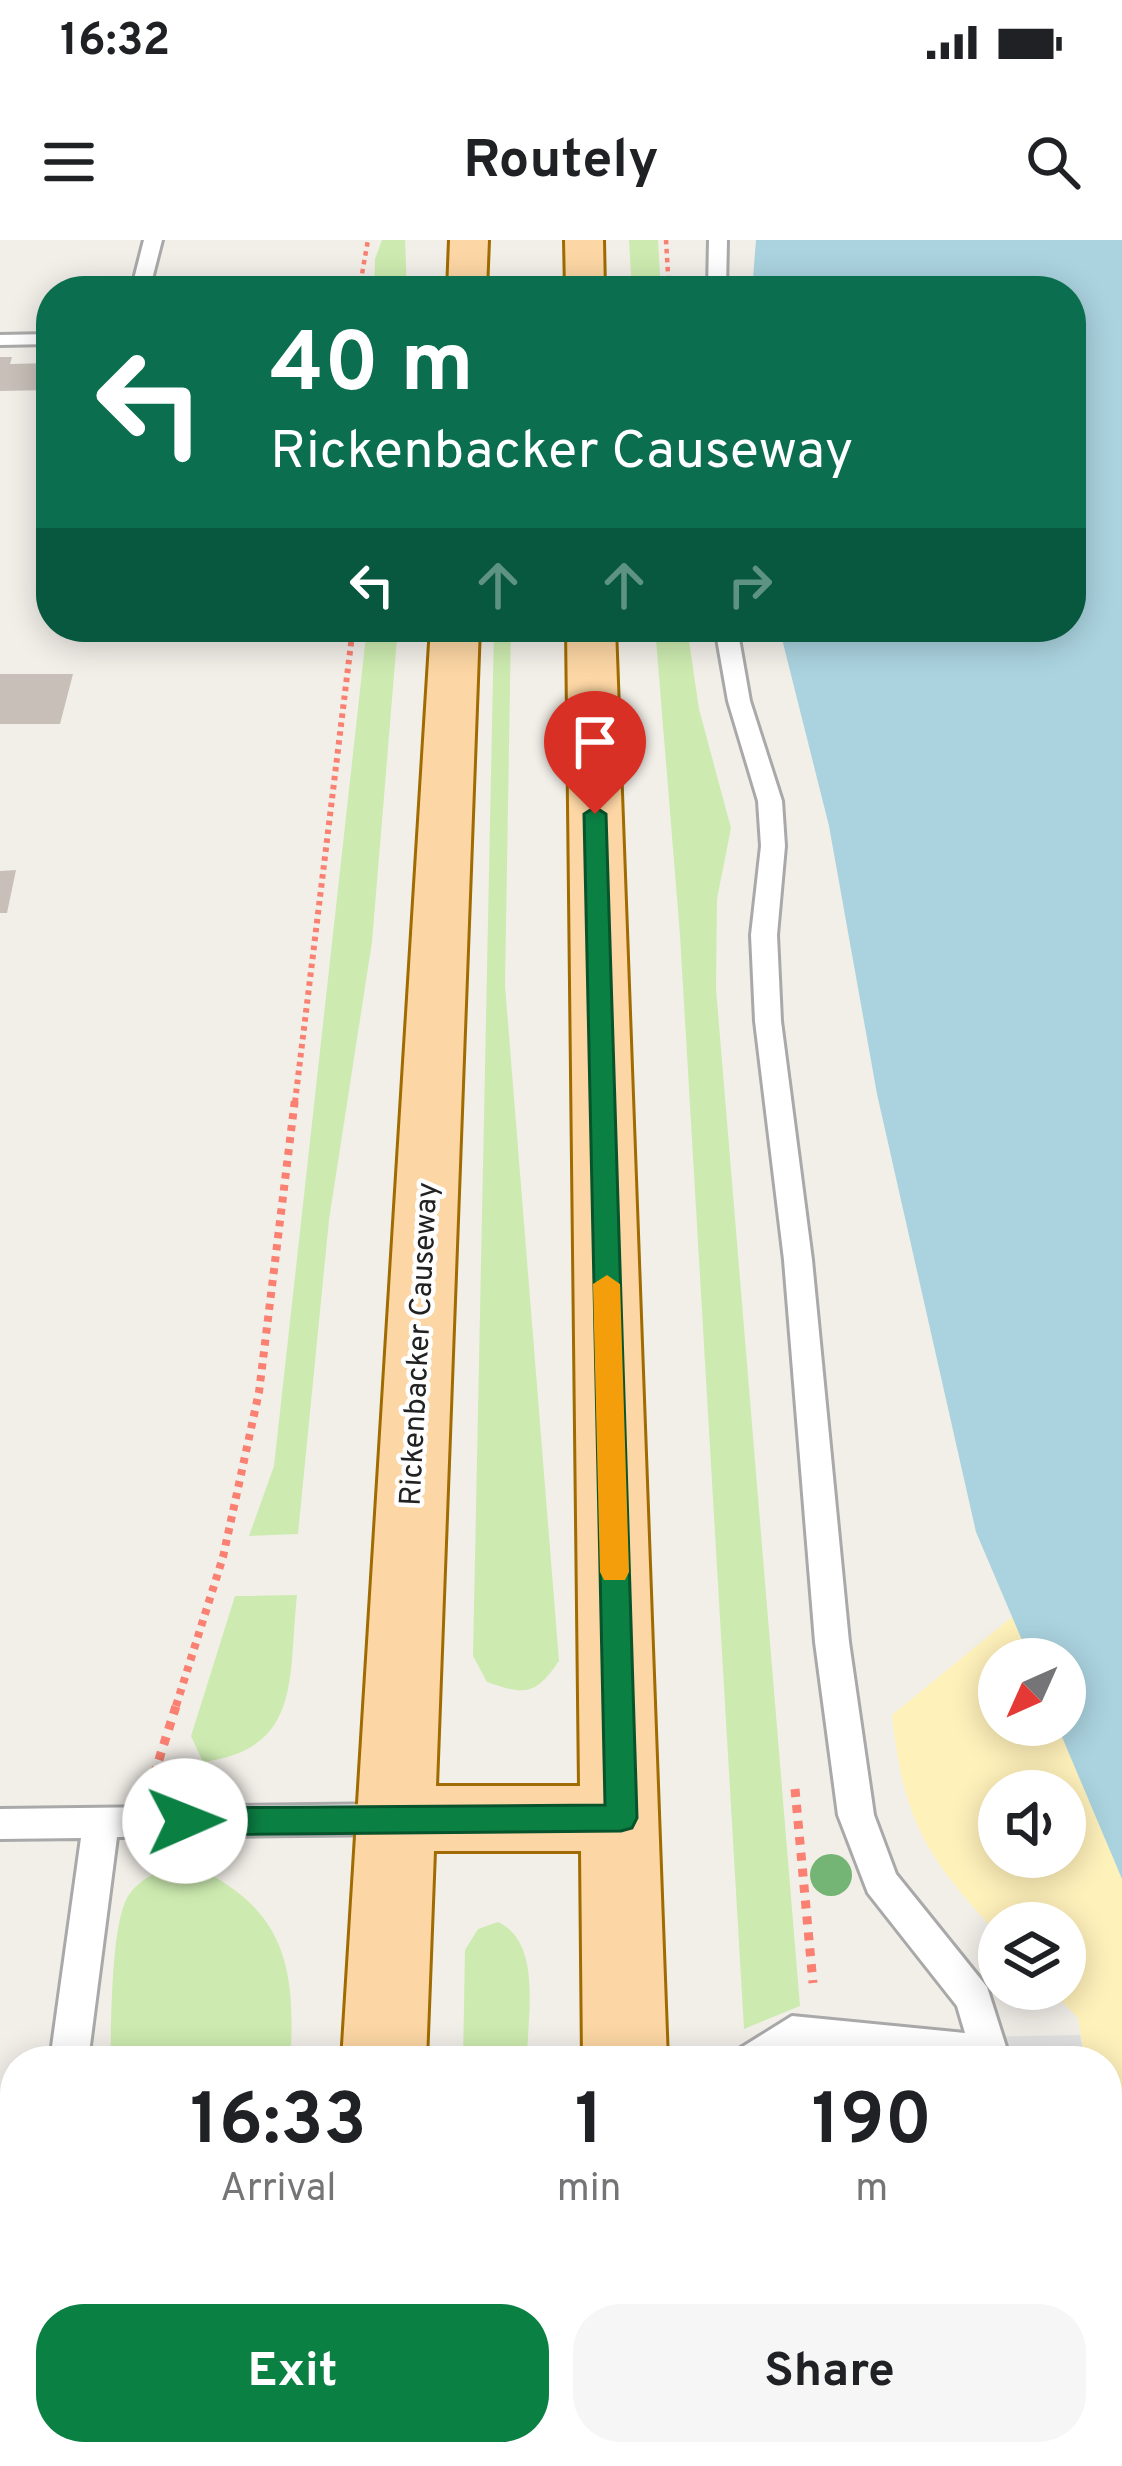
<!DOCTYPE html>
<html lang="en">
<head>
<meta charset="utf-8">
<style>
	body { margin:0; font-family:Overpass,sans-serif; background:#f6f6f6; color:#202124; height:100vh; display:flex; flex-direction:column; font-size:45px; white-space:nowrap }
	* { box-sizing:border-box; margin:0 }
	p { font-size:39px; color:#757577 }
	.icon { flex:none; width:66px; height:66px; fill:none; stroke:currentColor; stroke-width:2; stroke-linecap:round; stroke-linejoin:round }
	.map { position:relative; flex:1; overflow:hidden }
	.details { position:absolute; left:0px; top:1806px; width:1122px; height:420px; display:flex; flex-direction:column; background:#fff; border-radius:48px 48px 0 0; box-shadow:0 6px 30px #0003 }
	.details>* { flex:none }
	.banner { position:absolute; left:36px; top:36px; width:1050px; height:366px; border-radius:48px; box-shadow:0 6px 30px #0003; background:#0b6e4f; color:#fff; overflow:hidden }
	.needle { width:78px; rotate:225deg }
	.controls { position:absolute; left:978px; top:1398px; display:grid; gap:24px }
	.controls a { display:grid; place-items:center; width:108px; height:108px; border-radius:50%; background:#fff; box-shadow:0 6px 30px #0003; font-size:60px }
	.pin { position:absolute; display:grid; place-items:center; width:102px; height:102px; color:#fff; margin:-123px -51px; border-radius:50% 50% 50% 0; rotate:-45deg; box-shadow:0 0 12px #0007 }
	.pin .icon { rotate:45deg }
	.me { position:absolute; width:132px; margin:-66px; rotate:89deg; stroke-linejoin:round; filter:drop-shadow(0 0 9px #0008) }
	.turn { display:flex; align-items:center; gap:42px; height:252px; padding:0 36px; font-size:54px }
	.turn .icon { width:156px; height:156px; stroke-width:2.5 }
	.turn b { display:block; font-size:84px; line-height:102px }
	.lanes { display:flex; align-items:center; height:114px; padding:0 36px; background:#0003; justify-content:center; gap:60px; direction:ltr }
	.lanes .off { opacity:.35 }
	.eta { display:flex; justify-content:space-evenly; align-items:center; height:204px; text-align:center }
	.eta b { font-size:72px; font-weight:700; line-height:84px }
	.button { display:flex; gap:24px; margin-top:auto; padding:24px 36px }
	.button a { flex:1; height:138px; border-radius:48px; background:#0b8043; color:#fff; font-size:48px; font-weight:700; line-height:138px; text-align:center }
	.button a+a { background:#f6f6f6; color:#202124 }
	.status { display:flex; justify-content:space-between; align-items:center; height:84px; padding:0 60px; background:#fff; direction:ltr }
	.status svg { height:33px; fill:currentColor }
	header { display:flex; justify-content:space-between; align-items:center; height:156px; padding:0 36px; background:#fff; font-size:54px; font-weight:700 }
	.map>svg:first-child { display:block }
	.grass { fill:#cdebb0 }
	.sand { fill:#fff1ba; fill-rule:evenodd }
	.parking { fill:#e2e2e2 }
	.water { fill:#aad3df }
	.building { fill:#c7bfb8 }
	.lines { fill:none; stroke-linecap:round; stroke-linejoin:round }
	.service-casing { stroke:#a9a9a9; stroke-width:6 }
	.primary-casing { stroke:#a06b00; stroke-width:6 }
	.path-far3 { stroke:#fa8072; stroke-width:4.5; stroke-dasharray:4.5 4.5; stroke-linecap:butt }
	.path-far2 { stroke:#fa8072; stroke-width:6; stroke-dasharray:4.5 4.5; stroke-linecap:butt }
	.path-far1 { stroke:#fa8072; stroke-width:8; stroke-dasharray:6 6; stroke-linecap:butt }
	.path { stroke:#fa8072; stroke-width:9; stroke-dasharray:8 8; stroke-linecap:butt }
	.service { fill:#fff; fill-rule:evenodd }
	.primary { fill:#fcd6a4; fill-rule:evenodd }
	.tree { fill:#74b475 }
	.route { fill:#0b8043; stroke:#07532c; stroke-width:3 }
	.slow { fill:#f59e0b }
	.labels { text-anchor:middle; stroke-width:9; stroke-linejoin:round; paint-order:stroke }
	.street-label { font-size:30px; fill:#222; stroke:#fff }
</style>
</head>
<body>
<div class="status"><b>16:32</b><svg viewBox="0 0 49 12"><path d="M0 12V9h3v3zM5 12V6h3v6zM10 12V3h3v9zM15 12V0h3v12zM26 1h20v11H26zM47 4h2v5h-2z"/></svg></div>
<header><svg class="icon" aria-label="menu" viewBox="0 0 24 24"><path d="M4 6h16M4 12h16M4 18h16"/></svg>Routely<svg class="icon" aria-label="search" viewBox="0 0 24 24"><circle cx="10" cy="10" r="6"/><path d="M15 15l6 6"/></svg></header>
<div class="map">
<svg width="1122" height="2226" viewBox="0 0 1122 2226">
	<rect width="100%" height="100%" fill="#f2efe9"/>
	<!-- grass -->
	<path class="grass" d="M382,0h23l2,51h-33l1,-32z
		M629,0h29l3,51h-29z
		M367,387h31l-26,315 -43,278 -31,314 -49,2 25,-70z
		M494,387h17l-6,358 54,676c-24,35 -34,34 -72,21l-14,-26z
		M655,387h32l12,82 32,119 -14,71 -1,89 84,1018 -56,23 -64,-1094z
		M297,1355c-9,81 6,154 -94,167l-12,-26 44,-140z
		M189,1624c94,42 108,99 101,197h-180c2,-35 0,-146 21,-169 16,-19 34,-23 58,-28z
		M498,1682c45,21 29,96 29,139h-64l2,-111 13,-21z
		M80,2211h180l-1,15h-180z"/>
	<!-- sand -->
	<path class="sand" d="M1012,1377l18,42h-31v66h58l65,154v587h-22l-4,-15h11v-390h-22l-7,-43 -28,-29h15v-66h-66v12c-72,-76 -96,-115 -107,-220zM999,1551h66v66h-66z"/>
	<!-- parking -->
	<path class="parking" d="M1080,1795l5,26h-194l-3,-22z
		M899,2211h197l4,15h-200z"/>
	<!-- water -->
	<path class="water" d="M756,0h366v1639l-65,-154h8v-66h-35l-54,-127 -99,-438 -48,-268 -50,-199h292v-336h-319z"/>
	<!-- building -->
	<path class="building" d="M0,117h12l-2,7 41,-1v27l-51,1z
		M0,434h73l-13,50h-60z
		M16,630l-9,43h-7v-42z"/>
	<g class="lines">
		<defs>
			<path id="service" d="M144,0h18l-13,51h-18z
				M709,0h18l-1,51h-18z
				M51,94v10l-51,1v-10z
				M715,387h22l13,74 32,100 3,45 -8,89 4,86 31,239 37,382 25,173 22,59 91,113 21,66 -4,8h-104l-102,-10 -15,10h-49l5,-12 53,-33 173,17 -8,-27 -89,-113 -30,-78 -23,-173 -31,-382 -29,-239 -4,-86 10,-89 -3,-45 -30,-100z
				M393,1564l13,5 5,10 -5,10 -13,5 -276,3 -29,224h-38l31,-223 -81,1v-30z
				M15,2178v33h19l-4,15h-30v-42z
				M725,2211h42l1,15h-42z"/>
			<path id="primary" d="M450,0h38l-2,51h-38z
				M565,0h38l1,51h-38z
				M431,387h48l-43,1159h144l-13,-1159h48l52,1434h-84l-2,-210h-147l-8,210h-84z
				M321,2211h94l-1,15h-94z
				M588,2211h94l1,15h-94z"/>
		</defs>
		<!-- service casing -->
		<use href="#service" class="service-casing"/>
		<!-- primary casing -->
		<use href="#primary" class="primary-casing"/>
		<!-- path-far3 -->
		<path class="path-far3" d="M666,0l3,51
			M359,51l9,-51"/>
		<!-- path-far2 -->
		<path class="path-far2" d="M295,862l58,-475"/>
		<!-- path-far1 -->
		<path class="path-far1" d="M176,1466l47,-149 36,-165 36,-293"/>
		<!-- path -->
		<path class="path" d="M154,1535l23,-72
			M795,1549l18,194
			M856,2211l1,15"/>
		<!-- service -->
		<use href="#service" class="service"/>
		<!-- primary -->
		<use href="#primary" class="primary"/>
	</g>
	<!-- trees -->
	<circle class="tree" cx="831" cy="1635" r="21"/>
	<!-- route -->
	<path class="route" d="M595,567l11,7 31,1004 -5,10 -11,3 -436,4 -11,-4 -5,-10 5,-9 11,-4 420,-3 -21,-991z"/>
	<!-- slow -->
	<path class="slow" d="M607,1035l13,9 9,288 -4,8h-21l-4,-8 -7,-288z"/>
	<g class="labels">
		<!-- street labels -->
		<g class="street-label">
			<text transform="translate(418 1104) rotate(-87)" y="10">Rickenbacker Causeway</text>
		</g>
	</g>
</svg>
<div class="controls">
<a><svg class="needle" viewBox="-14 -14 28 28"><path d="M0-13l5 13h-10z" fill="#e53935"/><path d="M0 13l5-13h-10z" fill="#757577"/></svg></a>
<a><svg class="icon" aria-label="sound" viewBox="0 0 24 24"><path d="M4 9h4l5-4v14l-5-4H4zM17 9q2 3 0 6"/></svg></a>
<a><svg class="icon" aria-label="layers" viewBox="0 0 24 24"><path d="M12 4l9 5-9 5-9-5zM3 14l9 5 9-5"/></svg></a>
</div>
<div class="pin" style="left:595px;top:574px;background:#d93025"><svg class="icon" aria-label="arrive" viewBox="0 0 24 24"><path d="M6 21V4h12l-3 4 3 4H6"/></svg></div>
<svg class="me" style="left:185px;top:1581px" viewBox="-20 -20 40 40"><circle r="19" fill="#fff"/><path d="M0-13L10 11 0 6-10 11z" fill="#0b8043"/></svg>
<div class="banner">
<div class="turn"><svg class="icon" aria-label="left" viewBox="0 0 24 24"><path d="M17 20v-9H6M10 6l-5 5 5 5"/></svg><div><b>40 m</b>Rickenbacker Causeway</div></div>
<div class="lanes"><svg class="icon" aria-label="left" viewBox="0 0 24 24"><path d="M17 20v-9H6M10 6l-5 5 5 5"/></svg><svg class="icon off" aria-label="ahead" viewBox="0 0 24 24"><path d="M12 20V5M6 11l6-6 6 6"/></svg><svg class="icon off" aria-label="ahead" viewBox="0 0 24 24"><path d="M12 20V5M6 11l6-6 6 6"/></svg><svg class="icon off" aria-label="right" viewBox="0 0 24 24"><path d="M7 20v-9h11M14 6l5 5-5 5"/></svg></div>
</div>
<section class="details">
<div class="eta">
<div><b>16:33</b><p>Arrival</p></div>
<div><b>1</b><p>min</p></div>
<div><b>190</b><p>m</p></div>
</div>
<div class="button"><a>Exit</a><a>Share</a></div>
</section>
</div>
</body>
</html>
